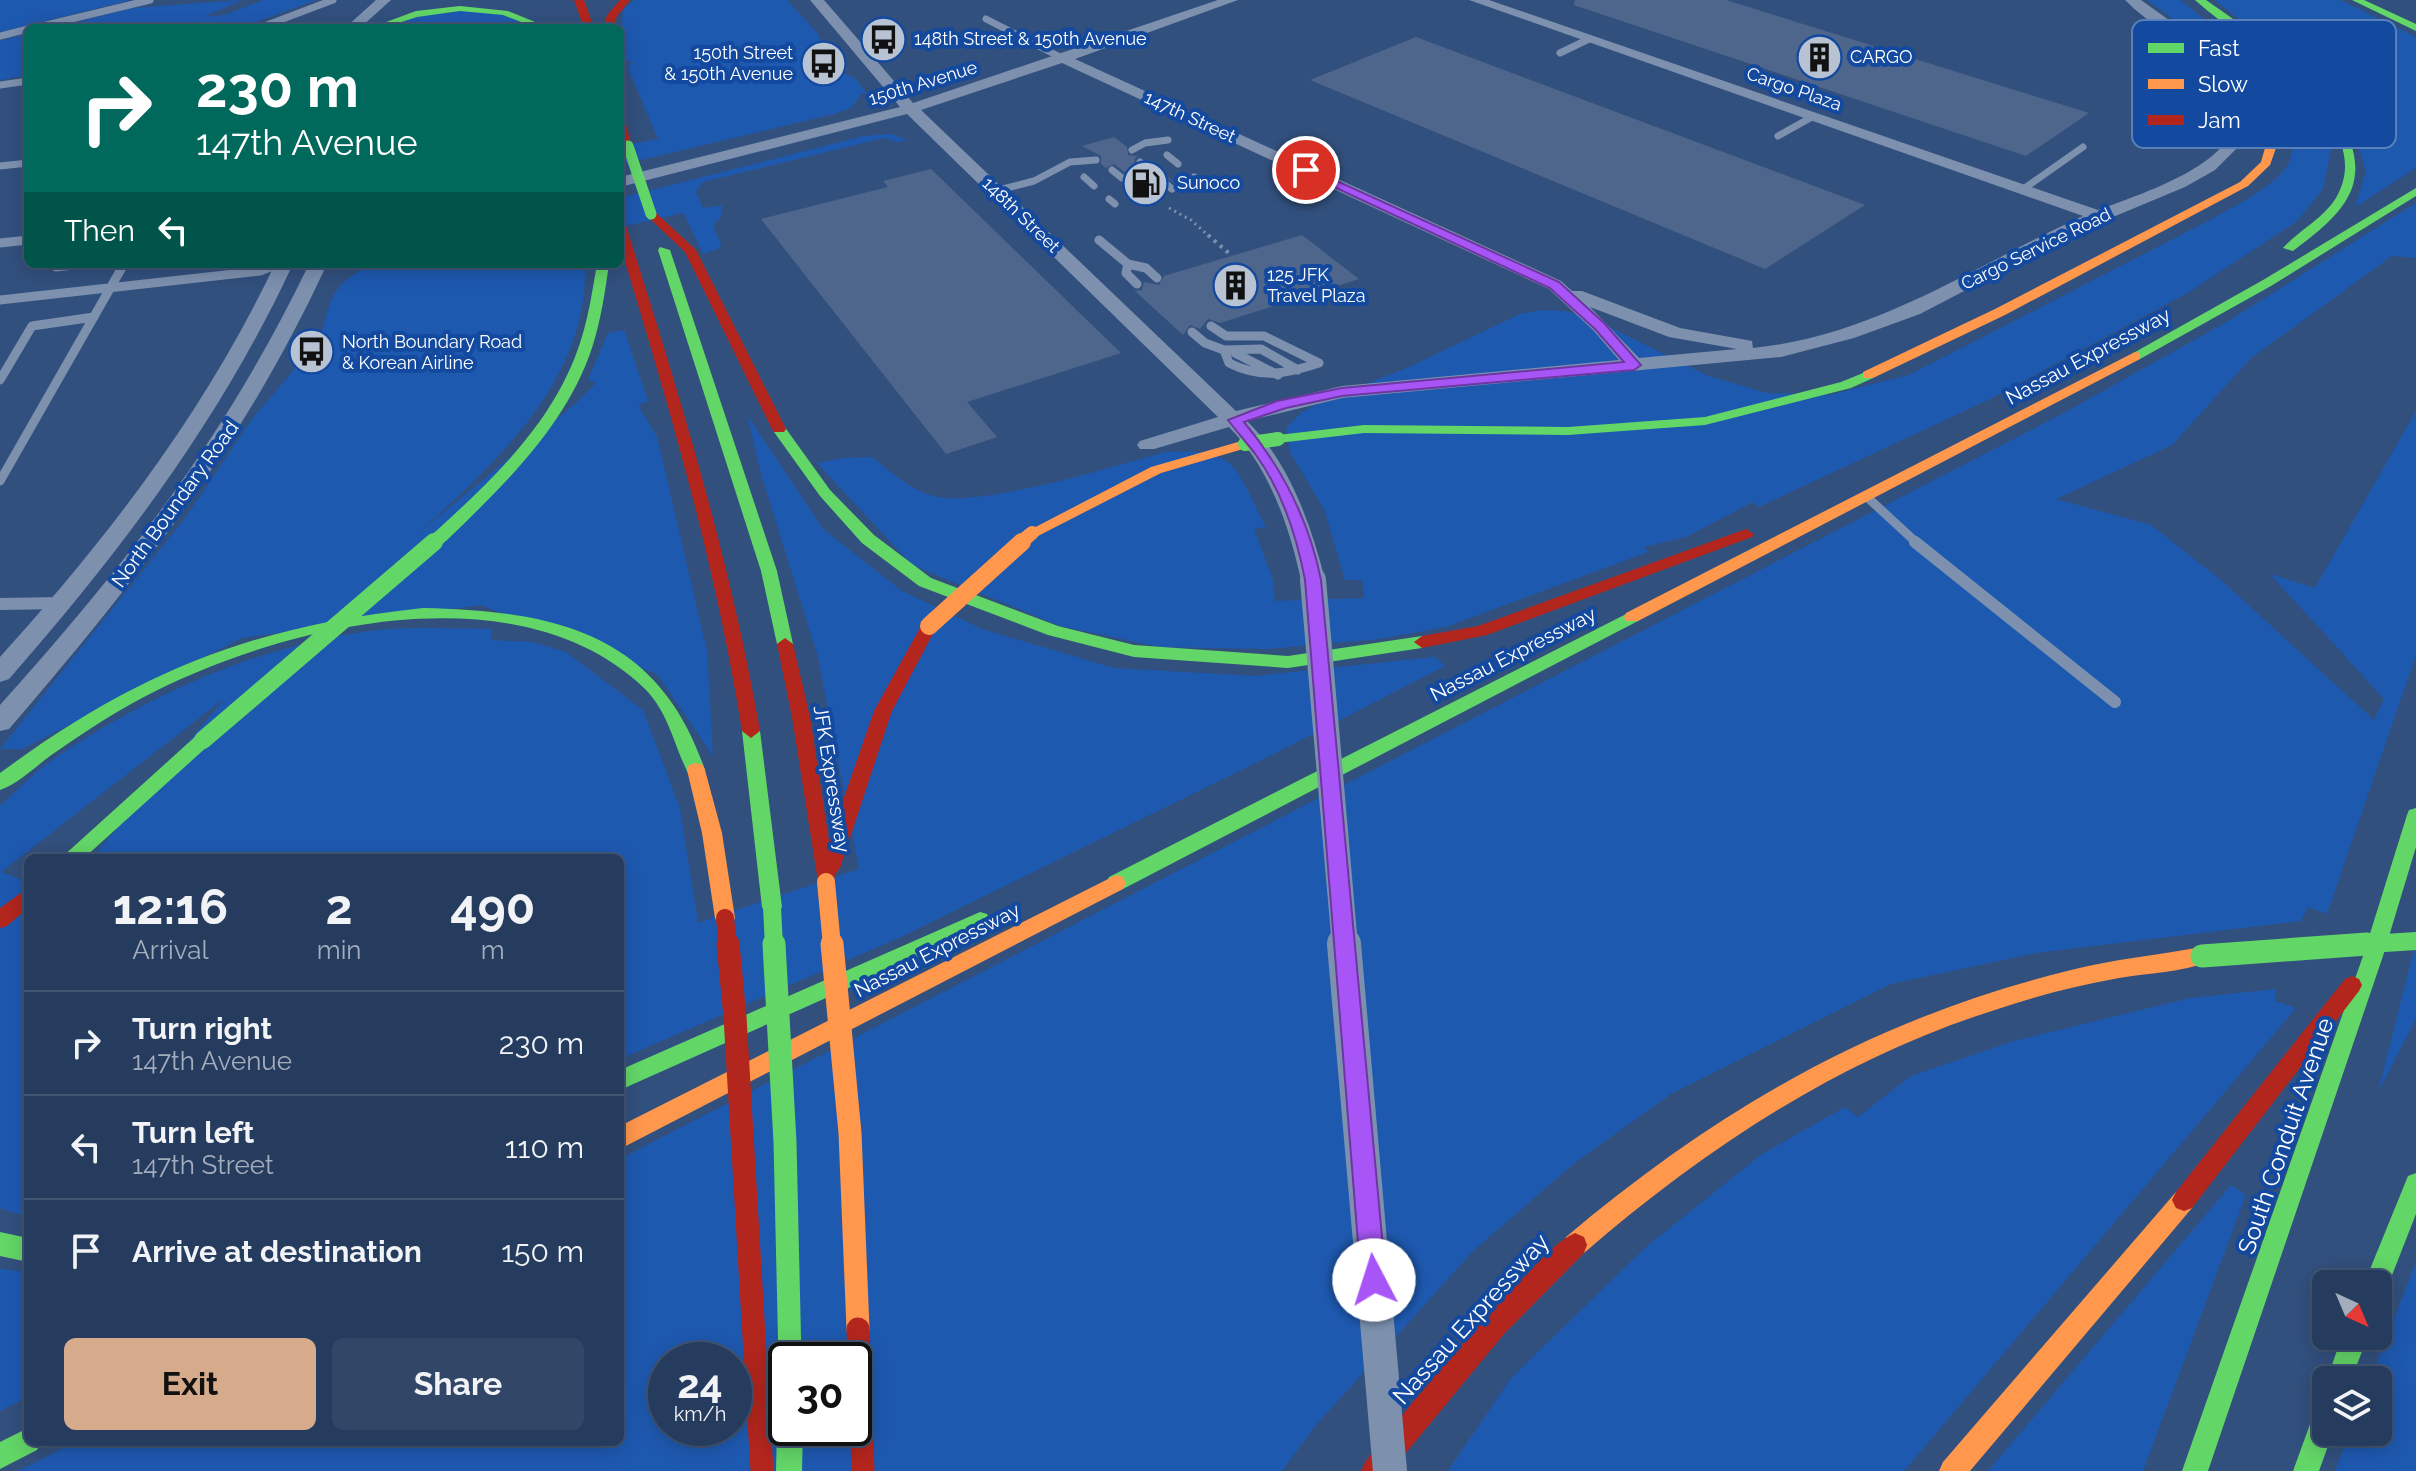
<!DOCTYPE html>
<html lang="en">
<head>
<meta charset="utf-8">
<style>
	body { margin:0; font-family:Raleway,sans-serif; background:#324767; color:#f1f3f6; height:100vh; display:flex; flex-direction:column; font-size:30px; white-space:nowrap }
	* { box-sizing:border-box; margin:0 }
	p { font-size:26px; color:#a4adbc }
	.icon { flex:none; width:44px; height:44px; fill:none; stroke:currentColor; stroke-width:2; stroke-linecap:round; stroke-linejoin:round }
	.map { position:relative; flex:1; overflow:hidden }
	.panel { position:absolute; left:24px; top:854px; width:600px; height:592px; display:flex; flex-direction:column; background:#263c5e; border-radius:12px; box-shadow:0 4px 20px #0003,0 0 0 2px #425673 }
	.panel>* { flex:none }
	.guide { position:absolute; left:24px; top:24px; width:600px; height:244px; border-radius:12px; box-shadow:0 4px 20px #0003,0 0 0 2px #425673; background:#00695c; color:#fff; overflow:hidden }
	.needle { width:52px; rotate:136deg }
	.controls { position:absolute; left:2312px; top:1270px; display:grid; gap:16px }
	.controls a { display:grid; place-items:center; width:80px; height:80px; border-radius:12px; background:#263c5e; box-shadow:0 4px 20px #0003,0 0 0 2px #425673; font-size:40px }
	.speed { position:absolute; left:648px; top:1342px; display:flex; gap:16px; font-size:40px; font-weight:700; text-align:center }
	.speed>* { display:grid; place-content:center; width:104px; height:104px; border-radius:50%; background:#263c5e; box-shadow:0 4px 20px #0003,0 0 0 2px #425673; line-height:1 }
	.speed small { font-size:20px; font-weight:400 }
	.speed .limit { border:4px solid #111; border-radius:12px; background:#fff; color:#111 }
	.pin { position:absolute; display:grid; place-items:center; width:68px; height:68px; color:#fff; margin:-34px; border:4px solid #fff; border-radius:50%; box-shadow:0 2px 8px #0007 }
	.me { position:absolute; width:88px; margin:-44px; rotate:355deg; stroke-linejoin:round; filter:drop-shadow(0 0 6px #0008) }
	.turn { display:flex; align-items:center; gap:28px; height:168px; padding:0 40px; font-size:36px }
	.turn .icon { width:104px; height:104px; stroke-width:2.5 }
	.turn b { display:block; font-size:56px; line-height:68px }
	.then { display:flex; align-items:center; height:76px; padding:0 40px; background:#0003; gap:16px; font-size:30px }
	.eta { display:flex; justify-content:space-evenly; align-items:center; height:136px; text-align:center }
	.eta b { font-size:48px; font-weight:700; line-height:56px }
	.primary-button { display:flex; gap:16px; margin-top:auto; padding:16px 40px }
	.primary-button a { flex:1; height:92px; border-radius:12px; background:#d6ab8b; color:#111; font-size:32px; font-weight:700; line-height:92px; text-align:center }
	.primary-button a+a { background:#324767; color:#f1f3f6 }
	ul { padding:0; list-style:none }
	li { display:flex; align-items:center; gap:24px; height:104px; padding:0 40px; border-top:2px solid #425673 }
	li div { flex:1 }
	li b { display:block; font-size:30px }
	li em { font-style:normal }
	.map>svg:first-child { display:block }
	.green { fill:#1e59b0; fill-rule:evenodd }
	.building { fill:#4e668b }
	.lines { fill:none; stroke-linecap:round; stroke-linejoin:round }
	.path-far1 { stroke:#7d91af; stroke-width:3; stroke-dasharray:2 4; stroke-linecap:butt }
	.path { stroke:#7d91af; stroke-width:4; stroke-dasharray:3 5; stroke-linecap:butt }
	.lane-far2 { stroke:#7d91af; stroke-width:7 }
	.lane-far1 { stroke:#7d91af; stroke-width:9 }
	.lane { stroke:#7d91af; stroke-width:12 }
	.street { fill:#7d91af; fill-rule:evenodd }
	.fast { fill:#63d668; fill-rule:evenodd }
	.slow { fill:#ff974d; fill-rule:evenodd }
	.jam { fill:#b3261e; fill-rule:evenodd }
	.street-bridge-far1 { stroke:#7d91af; stroke-width:26 }
	.street-bridge { stroke:#7d91af; stroke-width:34 }
	.fast-bridge-far3 { stroke:#63d668; stroke-width:11 }
	.fast-bridge-far2 { stroke:#63d668; stroke-width:14 }
	.fast-bridge-far1 { stroke:#63d668; stroke-width:18 }
	.fast-bridge { stroke:#63d668; stroke-width:23 }
	.slow-bridge-far2 { stroke:#ff974d; stroke-width:14 }
	.slow-bridge-far1 { stroke:#ff974d; stroke-width:18 }
	.slow-bridge { stroke:#ff974d; stroke-width:23 }
	.jam-bridge-far1 { stroke:#b3261e; stroke-width:18 }
	.jam-bridge { stroke:#b3261e; stroke-width:23 }
	.route { fill:#a855f7; stroke:#6d37a1; stroke-width:2 }
	.labels { text-anchor:middle; stroke-width:8; stroke-linejoin:round; paint-order:stroke }
	.far-poi-label { font-size:18px; fill:#fff; stroke:#13499e; text-anchor:start }
	.far-street-label { font-size:18px; fill:#fff; stroke:#13499e }
	.street-label { font-size:20px; fill:#fff; stroke:#13499e }
	.near-street-label { font-size:24px; fill:#fff; stroke:#13499e }
	.key { fill:#13499e; stroke:#5a80bb; stroke-width:2 }
	.key-label { font-size:22px; fill:#fff }
</style>
</head>
<body>
<div class="map">
<svg width="2416" height="1471" viewBox="0 0 2416 1471">
	<rect width="100%" height="100%" fill="#32507e"/>
	<!-- green -->
	<path class="green" d="M0,0h131l-131,32z
		M242,0l-39,17 22,-2 39,-15h52l-76,28h-188l82,-20z
		M635,0h152l31,34 8,23 -7,1 14,13 21,6 13,17 -5,-1 -11,15 -17,6 -214,51v-19l38,-7 -30,-71 4,-6 -7,-2 -5,-14 3,-36z
		M2147,0h33l95,76 36,36 20,38 -8,39 -26,32 -106,70 -203,109 -229,107 -6,-5 -67,35 -42,10 4,5 -202,75 -67,12 -111,10 -108,-2 -100,-21 -148,-61 -95,-102 26,-5 29,-1c20,16 37,32 61,39 45,13 184,-31 233,-44 75,-4 69,17 100,75l-12,2 19,51 2,21 89,-3 -2,-18h-17l-21,-71 -33,-55 -5,-26 16,-16 22,-11 85,-34 111,-53 21,-4 23,1 25,6 119,59 59,17 62,2 80,-20 303,-156c22,-13 61,-31 75,-53 35,-55 -104,-139 -140,-166z
		M2215,0h125l76,37v131l-61,39 11,-36 -18,-55 -42,-44z
		M449,8l67,7 13,13h-144l24,-11z
		M28,34v41l-28,5v-39z
		M890,134l18,6 -11,2 -13,-4 -181,44 -7,10 7,16 19,-3 -1,11 -8,10 8,18 -1,4 -17,6 -19,-41 -64,14v-29l244,-62z
		M2416,203v55l-24,-2 -141,102 -79,87 -116,54 95,26 71,56 152,139 10,-21 -114,-125 45,14 101,-177v244l-89,259 -19,-7 -7,14 -265,32 -145,31 -220,110 -95,68 -102,88 -158,175 -34,46h-1263l56,-29h545v-283l1442,-745 168,-94zM666,1360h68v68h-68zM786,1360h68v68h-68z
		M373,264h212c4,117 -91,200 -170,272l161,-133 20,-20 -8,-3 20,-47 16,-3 24,71 -10,4 19,32 50,214 6,105 -56,-82 -176,-69 -239,33 -220,111h-22l186,-232 66,-98 46,-54 9,-2c30,-44 6,-72 66,-99z
		M747,415l76,114 79,62 80,38 132,39 140,8 181,-19 10,9 -173,89 -371,182 -281,122v-201h-528l133,-160 -224,174 27,10v335l-28,-9v-402c18,-16 35,-35 55,-48 94,-63 202,-112 315,-127 40,-5 82,-2 122,-2l-1,11 41,2 34,10 77,58 37,99 18,114 161,-54 -41,-212 -56,-180z
		M2416,941v78l-38,73z
		M2276,989l-1,12 21,7 -392,463h-456l63,-93 135,-131 116,-93 83,-47 13,10 53,-41 103,-35 176,-43z
		M2231,1185l15,10 -103,276h-155z
		M2416,1262v209h-81l15,-39h28v-52h-8z
		M0,1269l28,3v125l-28,14z"/>
	<!-- building -->
	<path class="building" d="M1575,0h151l363,113 -63,43 -452,-151z
		M1416,37l449,168 -100,64 -455,-189z
		M1114,137l13,10 1,8 11,1 -4,2 -1,7 12,11h8l2,-8 18,14 -9,-4 -5,8 -14,3 -9,-4 -5,3 -6,-5 2,-5 -2,-5 -12,-9 -8,4 -5,-4v-8l-19,-10z
		M931,169l190,184 -154,49 30,35 -51,17 -185,-235 127,-32 -5,-6z
		M1302,235l57,44 -139,44 -12,-4 -8,10 -10,-4 -7,10 -48,-44 7,-1 2,-8 15,3 5,-9z"/>
	<g class="lines">
		<!-- path-far1 -->
		<path class="path-far1" d="M1169,208l22,12 19,17"/>
		<!-- path -->
		<path class="path" d="M1208,235l24,21"/>
		<!-- lane-far2 -->
		<path class="lane-far2" d="M986,19l78,40
			M34,28l116,-28
			M259,28l74,-28
			M0,36l28,-7
			M1560,53l29,-14
			M0,85l28,-4
			M1778,136l34,-19
			M1132,150l13,-7 23,-3
			M1167,155l11,9
			M1140,162l10,9
			M0,166l28,-3
			M1112,170l10,8
			M1084,177l10,9
			M1194,177l6,4
			M1166,184l6,5
			M2022,190l61,-43
			M995,191l39,-10 36,-19 26,-2
			M1138,191l6,5
			M1109,199l6,5"/>
		<!-- lane-far1 -->
		<path class="lane-far1" d="M1099,240l29,24 18,4 11,10
			M0,243l28,-3
			M58,264l-2,3 28,-3
			M1128,264l-2,9 11,11
			M0,300l260,-29 18,-7
			M1211,326l15,10h38l55,27
			M1192,332l13,11 19,7 5,13c32,16 57,11 90,0
			M1224,350l37,-1 37,21
			M1235,353l43,22
			M0,380l32,-54 62,-9
			M0,481l124,-217
			M1867,497l51,47"/>
		<!-- lane -->
		<path class="lane" d="M1915,542l200,160
			M0,604l61,-1"/>
		<!-- street -->
		<path class="street" d="M376,0h15l-31,28h-15z
			M810,0h14l89,103 305,-103h20l-163,59 486,222 11,10h10l98,37 72,13 1,7c122,-12 221,-82 330,-132l-614,-216h20l609,210c58,-22 197,-64 111,-146 -26,-23 -60,-39 -84,-64h16l64,46 33,35 10,16 4,16 -4,18 -8,14 -25,25 -30,17 -108,45 -157,82 -66,24 -73,19 -439,41 -95,23c42,41 64,103 78,159l-4,5h-16l-4,-5c-12,-55 -32,-113 -72,-153l-75,22h-14l-3,-4 3,-4 78,-24 -311,-303 -287,73v-10l280,-70zM1062,63l487,226 44,41 26,30 -277,26 -106,25 -315,-301zM1590,307l79,30 68,12 -98,9z
			M275,264h18c-72,155 -172,287 -284,415l-9,3v-25c110,-122 204,-244 275,-393z
			M309,264h18c-82,178 -191,318 -318,465l-9,2v-26c126,-140 227,-270 309,-441z"/>
		<!-- fast -->
		<path class="fast" d="M2195,0h11c50,35 171,116 146,188 -10,27 -37,46 -59,63l-10,-3c16,-18 40,-29 53,-50 46,-79 -96,-156 -141,-198z
			M2352,0h12l52,24v7z
			M460,6l48,5 42,17h-13l-34,-13 -43,-4 -43,6 -34,11h-13l46,-17z
			M2416,188v8l-145,90 -131,73 -5,1 -7,-4 135,-76z
			M660,247l10,3 107,321 16,73 -2,4 -6,2 -8,-6 -16,-73 -103,-321z
			M597,264h12c-4,28 -8,56 -17,84 -26,78 -88,137 -146,193h-12l-2,-4 2,-4c58,-53 117,-108 144,-184 10,-28 14,-56 19,-85z
			M1868,371l5,1v6l-22,10 -146,37 -137,10 -204,-2 -86,10 -7,-4 7,-4 86,-10 204,2 137,-10 136,-35z
			M779,425l5,1 46,64 44,45 57,43 127,48 76,19 154,11 134,-20 8,6 -8,6 -134,20 -154,-11 -86,-22 -129,-49 -57,-43 -42,-47 -46,-64v-6z
			M423,608c132,3 235,24 282,162l-2,5h-14c-15,-29 -20,-62 -44,-86 -125,-122 -366,-64 -503,9 -32,17 -62,37 -92,58 -15,11 -32,28 -50,34v-17c139,-102 252,-147 423,-165z
			M1632,611l6,2 2,4 -2,4 -515,268 -7,2 -7,-2 -3,-6 3,-6z
			M751,724l9,7 22,176 -3,6 -7,2 -7,-2 -3,-6 -20,-176z
			M203,733l6,2 3,5 -3,5 -125,113h-23l136,-123z
			M2416,808v39l-33,109 -175,515h-26l181,-515 44,-141 2,-5z
			M980,912l7,2 3,6 -3,6 -367,164v-20z
			M2416,1173v41l-31,79 -7,2v-11h-14l44,-108z
			M0,1232l28,6v24l-28,-6z
			M2342,1336h26l-17,44 -25,2z
			M2326,1401v31h7l-14,39h-26l24,-66z
			M786,1417v11h17l-1,43h-26l1,-43 4,-9z
			M28,1428v14h13l-4,8 -37,19v-27z"/>
		<!-- slow -->
		<path class="slow" d="M2240,112h8l28,36 -6,17 -22,21 -243,129 -132,63h-10v-6l132,-63 245,-127 21,-20 4,-14 -25,-32z
			M2135,352l5,1v6l-502,262h-12l-2,-4 2,-4z
			M1245,440l7,4 -2,3 -89,26 -123,63 -6,2 -8,-5 127,-66z
			M696,763l7,2 2,5 17,63 13,85 -3,6 -7,2 -7,-2 -3,-6 -13,-85 -15,-63 2,-5z
			M1116,875l7,2 3,6 -3,6 -503,260v-23z
			M2202,947l7,3 3,6 -3,6c-28,10 -60,11 -90,16 -40,7 -79,17 -118,30 -158,49 -293,138 -417,245l-9,4 -9,-4 -3,-8 3,-8c153,-129 309,-219 505,-267 43,-11 87,-15 131,-23z
			M2184,1189l8,3 4,8 -4,8 -222,263h-31l4,-9 233,-270z"/>
		<!-- jam -->
		<path class="jam" d="M574,0h10l10,28h-10z
			M620,0h10l-13,16 -4,12h-10l4,-13z
			M620,117l5,3 7,28 -9,-2z
			M647,212h8l41,38 90,179 -2,3h-10l-2,-3 -87,-177 -38,-36z
			M620,222l6,4c53,167 104,332 134,505l-9,7 -9,-7c-26,-166 -73,-325 -122,-486z
			M1746,529l8,5 -2,3 -265,98 -65,13 -8,-6 8,-6 56,-10z
			M929,620l8,6 -45,85 -52,157 -5,6 -2,14 -7,2 -7,-2 -27,-171 -15,-73 8,-6 8,6 17,73 19,124 45,-130 47,-85z
			M28,888v20l-21,18 -7,2v-20z
			M2352,976l7,3 3,6 -3,6 -167,217 -8,3 -8,-3 -4,-8 4,-8 169,-213z
			M1575,1233l9,4 3,8 -3,8 -80,81 -113,137h-30l4,-9c51,-65 104,-130 163,-189 14,-14 29,-32 47,-40z"/>
		<!-- street-bridge-far1 -->
		<path class="street-bridge-far1" d="M1313,580l32,366"/>
		<!-- street-bridge -->
		<path class="street-bridge" d="M1344,944l46,527"/>
		<!-- fast-bridge-far3 -->
		<path class="fast-bridge-far3" d="M628,146l23,68"/>
		<!-- fast-bridge-far2 -->
		<path class="fast-bridge-far2" d="M1245,444l33,-5
			M431,544l9,-7"/>
		<!-- fast-bridge-far1 -->
		<path class="fast-bridge-far1" d="M203,740l231,-198
			M772,907l2,39
			M2338,946l78,-5"/>
		<!-- fast-bridge -->
		<path class="fast-bridge" d="M774,944l11,198 5,218
			M2202,956l165,-12"/>
		<!-- slow-bridge-far2 -->
		<path class="slow-bridge-far2" d="M1019,544l13,-11"/>
		<!-- slow-bridge-far1 -->
		<path class="slow-bridge-far1" d="M929,626l93,-84
			M826,882l6,64"/>
		<!-- slow-bridge -->
		<path class="slow-bridge" d="M832,944l18,189 8,196"/>
		<!-- jam-bridge-far1 -->
		<path class="jam-bridge-far1" d="M725,918l3,28"/>
		<!-- jam-bridge -->
		<path class="jam-bridge" d="M728,944l7,73 27,454
			M858,1329l5,142"/>
	</g>
	<!-- route -->
	<path class="route" d="M1306,167l253,115 45,41 37,42 -7,5 -292,26 -56,12 -42,14c39,47 65,98 77,158l65,700 -4,9 -8,3 -9,-3 -4,-9 -56,-700c-8,-42 -23,-89 -49,-125 -9,-12 -19,-23 -28,-35l49,-19 65,-13 282,-26 -29,-33 -45,-41 -248,-116v-4z"/>
	<!-- icons -->
	<defs>
		<symbol id="bus-disc" viewBox="-11 -11 22 22"><circle r="9.5" fill="#b7c2d2" stroke="#13499e"/><path d="M-5-6H5V4H4V6H2V4H-2V6H-4V4H-5ZM-3.5-4V0h7V-4ZM-3.5 1.2v1.5H-2V1.2ZM2 1.2v1.5H3.5V1.2Z" fill="#111"/></symbol>
		<symbol id="building-disc" viewBox="-11 -11 22 22"><circle r="9.5" fill="#b7c2d2" stroke="#13499e"/><path d="M-4-6H4V6H1V3H-1V6H-4ZM-2.5-4.3h1.7v1.8h-1.7ZM.8-4.3h1.7v1.8H.8ZM-2.5-1h1.7V.8h-1.7ZM.8-1h1.7V.8H.8Z" fill="#111"/></symbol>
		<symbol id="fuel-disc" viewBox="-11 -11 22 22"><circle r="9.5" fill="#b7c2d2" stroke="#13499e"/><path d="M-5.5-6h7V0h2V4h1.3V-2.5L3-4.5l.8-.8L6-3V5H2.5V1h-1V6h-7ZM-4.2-4.7v3.2H.2V-4.7Z" fill="#111"/></symbol>
	</defs>
	<g fill-rule="evenodd">
		<use href="#bus-disc" x="858" y="14" width="51" height="51"/>
		<use href="#building-disc" x="1794" y="32" width="51" height="51"/>
		<use href="#bus-disc" x="798" y="38" width="51" height="51"/>
		<use href="#fuel-disc" x="1120" y="158" width="51" height="51"/>
		<use href="#building-disc" x="1210" y="260" width="51" height="51"/>
		<use href="#bus-disc" x="286" y="326" width="51" height="51"/>
	</g>
	<g class="labels">
		<!-- far-poi labels -->
		<g class="far-poi-label">
			<text x="914" y="45">148th Street &amp; 150th Avenue</text>
			<text x="793" y="59" text-anchor="end">150th Street<tspan x="793" dy="21">&amp; 150th Avenue</tspan></text>
			<text x="1850" y="63">CARGO</text>
			<text x="1177" y="189">Sunoco</text>
			<text x="1267" y="281">125 JFK<tspan x="1267" dy="21">Travel Plaza</tspan></text>
			<text x="342" y="348">North Boundary Road<tspan x="342" dy="21">&amp; Korean Airline</tspan></text>
		</g>
		<!-- far-street labels -->
		<g class="far-street-label">
			<text transform="translate(923 83) rotate(-17)" y="6">150th Avenue</text>
			<text transform="translate(1794 89) rotate(19)" y="6">Cargo Plaza</text>
			<text transform="translate(1190 117) rotate(25)" y="6">147th Street</text>
			<text transform="translate(1021 215) rotate(44)" y="6">148th Street</text>
			<text transform="translate(2036 249) rotate(-26)" y="6">Cargo Service Road</text>
		</g>
		<!-- street labels -->
		<g class="street-label">
			<text transform="translate(2088 356) rotate(-28)" y="7">Nassau Expressway</text>
			<text transform="translate(175 504) rotate(-54)" y="7">North Boundary Road</text>
			<text transform="translate(1513 654) rotate(-27)" y="7">Nassau Expressway</text>
			<text transform="translate(832 779) rotate(81)" y="7">JFK Expressway</text>
			<text transform="translate(937 950) rotate(-27)" y="7">Nassau Expressway</text>
		</g>
		<!-- near-street labels -->
		<g class="near-street-label">
			<text transform="translate(2286 1136) rotate(-71)" y="8">South Conduit Avenue</text>
			<text transform="translate(1471 1319) rotate(-48)" y="8">Nassau Expressway</text>
		</g>
	</g>
	<!-- legend -->
	<rect x="2132" y="20" width="264" height="128" rx="12" class="key"/>
	<rect x="2148" y="43" width="36" height="10" fill="#63d668"/>
	<rect x="2148" y="79" width="36" height="10" fill="#ff974d"/>
	<rect x="2148" y="115" width="36" height="10" fill="#b3261e"/>
	<g class="key-label">
		<text x="2198" y="56">Fast</text>
		<text x="2198" y="92">Slow</text>
		<text x="2198" y="128">Jam</text>
	</g>
</svg>
<div class="controls">
<a><svg class="needle" viewBox="-14 -14 28 28"><path d="M0-13l5 13h-10z" fill="#e53935"/><path d="M0 13l5-13h-10z" fill="#a4adbc"/></svg></a>
<a><svg class="icon" aria-label="layers" viewBox="0 0 24 24"><path d="M12 4l9 5-9 5-9-5zM3 14l9 5 9-5"/></svg></a>
</div>
<div class="speed"><div>24<small>km/h</small></div><div class="limit">30</div></div>
<div class="pin" style="left:1306px;top:170px;background:#d93025"><svg class="icon" aria-label="arrive" viewBox="0 0 24 24"><path d="M6 21V4h12l-3 4 3 4H6"/></svg></div>
<svg class="me" style="left:1374px;top:1280px" viewBox="-20 -20 40 40"><circle r="19" fill="#fff"/><path d="M0-13L10 11 0 6-10 11z" fill="#a855f7"/></svg>
<div class="guide">
<div class="turn"><svg class="icon" aria-label="right" viewBox="0 0 24 24"><path d="M7 20v-9h11M14 6l5 5-5 5"/></svg><div><b>230 m</b>147th Avenue</div></div>
<div class="then">Then<svg class="icon" aria-label="left" viewBox="0 0 24 24"><path d="M17 20v-9H6M10 6l-5 5 5 5"/></svg></div>
</div>
<section class="panel">
<div class="eta">
<div><b>12:16</b><p>Arrival</p></div>
<div><b>2</b><p>min</p></div>
<div><b>490</b><p>m</p></div>
</div>
<ul>
<li><svg class="icon" aria-label="right" viewBox="0 0 24 24"><path d="M7 20v-9h11M14 6l5 5-5 5"/></svg><div><b>Turn right</b><p>147th Avenue</p></div><em>230 m</em></li>
<li><svg class="icon" aria-label="left" viewBox="0 0 24 24"><path d="M17 20v-9H6M10 6l-5 5 5 5"/></svg><div><b>Turn left</b><p>147th Street</p></div><em>110 m</em></li>
<li><svg class="icon" aria-label="arrive" viewBox="0 0 24 24"><path d="M6 21V4h12l-3 4 3 4H6"/></svg><div><b>Arrive at destination</b></div><em>150 m</em></li>
</ul>
<div class="primary-button"><a>Exit</a><a>Share</a></div>
</section>
</div>
</body>
</html>
